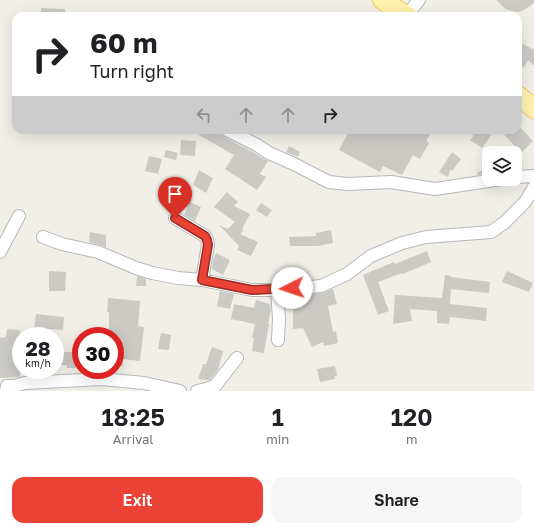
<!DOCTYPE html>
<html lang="en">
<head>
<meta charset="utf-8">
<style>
	body { margin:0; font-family:"Golos Text",sans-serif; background:#f6f6f6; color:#202124; height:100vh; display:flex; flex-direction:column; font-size:15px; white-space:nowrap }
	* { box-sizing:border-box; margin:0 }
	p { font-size:13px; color:#757577 }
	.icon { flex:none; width:22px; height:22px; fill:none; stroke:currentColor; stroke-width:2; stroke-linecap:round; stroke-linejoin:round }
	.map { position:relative; height:391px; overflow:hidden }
	.panel { display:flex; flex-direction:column; background:#fff; flex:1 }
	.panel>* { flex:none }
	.top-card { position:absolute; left:12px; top:12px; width:510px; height:122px; border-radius:12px; box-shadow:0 4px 16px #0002; background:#fff; color:#202124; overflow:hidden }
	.fabs { position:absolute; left:482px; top:146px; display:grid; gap:8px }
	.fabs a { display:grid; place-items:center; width:40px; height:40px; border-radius:8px; background:#fff; box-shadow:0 4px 16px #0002; font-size:20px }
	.speed { position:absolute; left:12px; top:327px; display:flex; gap:8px; font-size:20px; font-weight:700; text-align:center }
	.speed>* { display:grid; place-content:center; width:52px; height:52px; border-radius:50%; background:#fff; box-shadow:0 4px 16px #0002; line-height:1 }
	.speed small { font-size:10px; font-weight:400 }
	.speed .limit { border:6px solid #d22; background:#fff; color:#111 }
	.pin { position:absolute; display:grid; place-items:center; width:34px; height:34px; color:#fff; margin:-41px -17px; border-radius:50% 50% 50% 0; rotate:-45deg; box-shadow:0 0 4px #0007 }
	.pin .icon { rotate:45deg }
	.me { position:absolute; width:44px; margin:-22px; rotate:266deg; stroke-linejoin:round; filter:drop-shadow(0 0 3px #0008) }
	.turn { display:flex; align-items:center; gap:14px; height:84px; padding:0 12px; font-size:18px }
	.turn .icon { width:52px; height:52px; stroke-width:2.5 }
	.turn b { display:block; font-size:28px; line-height:34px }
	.lanes { display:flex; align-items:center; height:38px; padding:0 12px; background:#0003; justify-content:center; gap:20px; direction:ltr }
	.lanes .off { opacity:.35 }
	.eta { display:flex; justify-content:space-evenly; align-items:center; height:68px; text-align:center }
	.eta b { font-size:24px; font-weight:600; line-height:28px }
	.button { display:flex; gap:8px; margin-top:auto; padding:8px 12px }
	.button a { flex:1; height:46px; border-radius:12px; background:#ea4335; color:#fff; font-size:16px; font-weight:600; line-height:46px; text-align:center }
	.button a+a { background:#f6f6f6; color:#202124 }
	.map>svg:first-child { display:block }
	.building { fill:#cccac5 }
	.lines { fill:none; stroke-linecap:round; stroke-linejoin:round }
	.street-casing { stroke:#b5b8bc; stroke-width:14 }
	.primary-casing { stroke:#f2c960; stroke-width:20 }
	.street { stroke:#fff; stroke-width:12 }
	.primary { stroke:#fff2af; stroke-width:18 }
	.route-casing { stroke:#982c22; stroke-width:10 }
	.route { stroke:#ea4335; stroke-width:7 }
</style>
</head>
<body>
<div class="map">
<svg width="534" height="391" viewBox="0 0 534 391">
	<rect width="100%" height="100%" fill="#f1efe8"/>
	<!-- building -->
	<path class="building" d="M496,0h38v3l-10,7 -6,2 -6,-1 -6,-2z
		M41,8l24,1v7h-24z
		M518,41l16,9v16l-6,-6 -4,8 -6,-3z
		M519,126l14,15 -12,12 -21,-23h18v-3z
		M190,130h30l1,4 3,3 29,15 15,9 -8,13 6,3 -9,13 -32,-21 9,-14z
		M350,130h83l-7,11 3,2 -9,16 -7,-4 -11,20 -19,-9 -3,6 -41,-22z
		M467,130h28l-13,18 -12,-8 4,-4z
		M181,140l15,1 -1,15 -15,-1z
		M289,146l11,6 -2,5 -12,-5z
		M166,150l12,3 -2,7 -12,-3z
		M452,152l9,7 -9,12 -2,-1 -2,7 -9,-5z
		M149,156l13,3 -4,15 -13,-3z
		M489,166v7l-11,2 -1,-2z
		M199,170l14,8 -7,15 -13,-8z
		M227,192l11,10 -4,4 16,8 -8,15 2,1 -4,4 18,8 -7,14 -14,-6 2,-4 -20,-21 9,4 7,-7 -21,-15z
		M190,202l11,5 -6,14 -11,-6z
		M261,203l11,7 -5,7 -11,-7z
		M331,230l2,13 -15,3h-28l-1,-9 27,-1v-3z
		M90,232l16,3v12l-17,-5z
		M427,251l4,11 -28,12 -1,-1 -24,9 11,29 -11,4 -15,-40 31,-13 1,2z
		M216,253l14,7 -7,15 -11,-6 1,-9z
		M49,271l17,1 -1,19h-16z
		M507,271l26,12 -4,9 -27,-10z
		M445,275l6,1v1l39,5 -1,11 -38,-4 -1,15 37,4 -1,13 -36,-4 -1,7 -12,-1v-12l-27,-2 2,12 -19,3 2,-29 47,3z
		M137,276l9,3v7h-10z
		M333,289l4,15 -9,2 5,26 3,-1 2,12 -14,3 -1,-4 -11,5 -9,-19 -10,1v-22h-6v-10l35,-4z
		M220,291l14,3 -4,15 -13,-3z
		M108,298l32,3 -2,25 6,1 -4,34 -17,-2v7l-8,1v-31h-6v-24h-2z
		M256,300l14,4 1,6 -3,14h1l-5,29 -12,-2 2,-13h-2l3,-14 -24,-5 3,-15 20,4z
		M36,314l28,3 -1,13 -15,-1v2l-14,-1z
		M7,329l13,1v47h-2l-18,1v-40l6,-1z
		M161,333l10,2 -2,15 -11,-1z
		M212,347l11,4 -5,19 -8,10 -12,-1 5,-15h3z
		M62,352h14v16h-9v-3h-12v-12z
		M335,366l2,10h-3l1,3 -15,3 -3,-13z"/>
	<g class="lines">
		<defs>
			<path id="street" d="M407,15l12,-15
				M227,130l30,15 12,8 25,11 27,14 8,4 19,2 43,-2 44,7 67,-10
				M515,177l19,-1
				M175,218l30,18 2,4 1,5 -6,35
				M43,237l19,7 36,8 38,16 16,5 26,5 24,2 50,10h25l44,-4 26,-12 24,-18 31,-13 24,-6 65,-5 13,-9 21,-21 9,-15
				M0,252l19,-36
				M277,290l2,28 -1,22
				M6,391l1,-5h7l11,-3 77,-4 42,4 36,8
				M197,391l9,-2 9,-3 22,-28"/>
			<path id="primary" d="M382,0l26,16
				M518,95l16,14"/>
		</defs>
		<!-- street casing -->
		<use href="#street" class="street-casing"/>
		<!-- primary casing -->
		<use href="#primary" class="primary-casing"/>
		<!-- street -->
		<use href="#street" class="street"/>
		<!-- primary -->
		<use href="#primary" class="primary"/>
	</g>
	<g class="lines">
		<defs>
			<path id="route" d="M175,218l30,18 2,4 1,5 -6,35 50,10 40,-2"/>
		</defs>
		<!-- route casing -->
		<use href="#route" class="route-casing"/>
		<!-- route -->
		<use href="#route" class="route"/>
	</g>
</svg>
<div class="fabs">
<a><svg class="icon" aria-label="layers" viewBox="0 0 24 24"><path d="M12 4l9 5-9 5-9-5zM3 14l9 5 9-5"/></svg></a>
</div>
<div class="speed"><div>28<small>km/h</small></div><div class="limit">30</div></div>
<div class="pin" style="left:175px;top:218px;background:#d93025"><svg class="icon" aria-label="arrive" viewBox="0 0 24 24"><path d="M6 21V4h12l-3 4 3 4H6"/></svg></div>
<svg class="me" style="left:292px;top:288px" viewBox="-20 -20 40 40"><circle r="19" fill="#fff"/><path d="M0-13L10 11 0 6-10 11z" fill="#ea4335"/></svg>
<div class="top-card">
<div class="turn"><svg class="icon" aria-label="right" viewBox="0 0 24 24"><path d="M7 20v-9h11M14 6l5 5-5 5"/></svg><div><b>60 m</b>Turn right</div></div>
<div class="lanes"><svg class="icon off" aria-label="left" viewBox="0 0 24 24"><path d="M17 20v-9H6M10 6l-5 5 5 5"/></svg><svg class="icon off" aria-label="ahead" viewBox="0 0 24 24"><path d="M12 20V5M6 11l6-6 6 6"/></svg><svg class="icon off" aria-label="ahead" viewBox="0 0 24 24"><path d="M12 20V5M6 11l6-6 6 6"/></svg><svg class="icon" aria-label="right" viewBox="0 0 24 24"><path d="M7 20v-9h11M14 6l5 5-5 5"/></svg></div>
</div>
</div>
<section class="panel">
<div class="eta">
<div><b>18:25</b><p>Arrival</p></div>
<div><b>1</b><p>min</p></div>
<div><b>120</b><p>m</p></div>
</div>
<div class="button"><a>Exit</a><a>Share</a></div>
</section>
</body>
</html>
